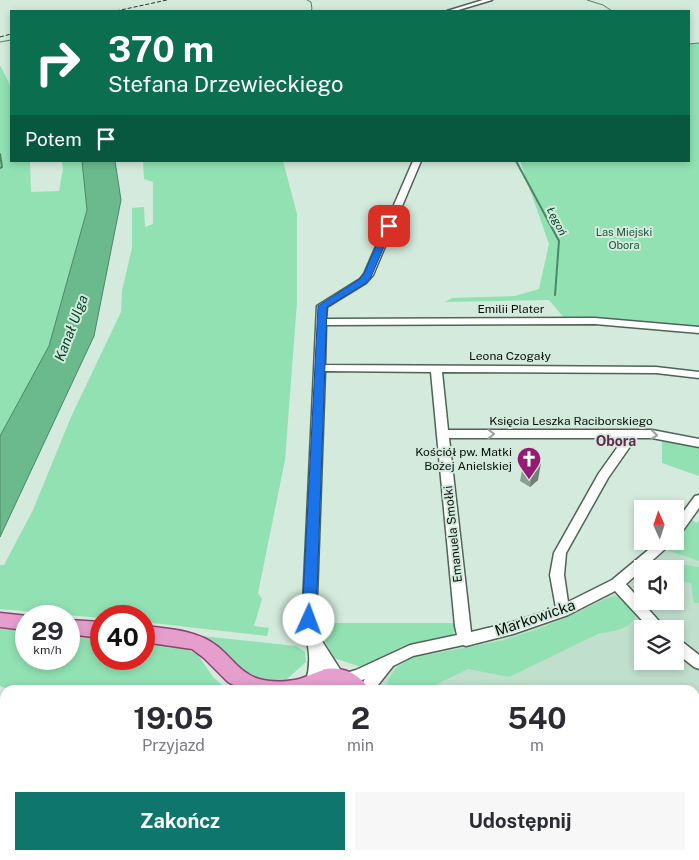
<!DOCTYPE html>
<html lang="pl">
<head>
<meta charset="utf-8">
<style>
	body { margin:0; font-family:"Public Sans",sans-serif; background:#f7f7f7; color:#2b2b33; height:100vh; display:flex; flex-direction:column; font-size:19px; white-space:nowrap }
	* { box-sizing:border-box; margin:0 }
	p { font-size:16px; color:#7c7c81 }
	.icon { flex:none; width:28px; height:28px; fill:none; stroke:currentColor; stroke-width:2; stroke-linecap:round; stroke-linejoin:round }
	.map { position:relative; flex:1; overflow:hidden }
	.side { position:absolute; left:0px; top:685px; width:700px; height:175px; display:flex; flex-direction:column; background:#fff; border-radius:15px 15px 0 0; box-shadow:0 2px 8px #0003 }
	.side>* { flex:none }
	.guide { position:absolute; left:10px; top:10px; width:680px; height:152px; border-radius:0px; box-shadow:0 2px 8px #0003; background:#0b6e4f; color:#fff; overflow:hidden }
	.needle { width:32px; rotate:357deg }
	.fabs { position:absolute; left:634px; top:500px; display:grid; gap:10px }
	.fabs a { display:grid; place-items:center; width:50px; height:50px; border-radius:0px; background:#fff; box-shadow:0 2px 8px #0003; font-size:25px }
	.speed { position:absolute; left:15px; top:605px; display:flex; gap:10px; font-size:25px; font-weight:700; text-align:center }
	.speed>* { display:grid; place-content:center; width:65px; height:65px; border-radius:50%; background:#fff; box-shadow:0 2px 8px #0003; line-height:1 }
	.speed small { font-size:12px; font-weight:400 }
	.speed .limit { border:8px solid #d22; background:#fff; color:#111 }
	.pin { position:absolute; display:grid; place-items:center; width:42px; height:42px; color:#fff; margin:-21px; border-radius:10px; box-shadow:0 2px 8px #0006 }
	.me { position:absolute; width:55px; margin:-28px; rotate:2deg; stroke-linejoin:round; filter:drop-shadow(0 0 4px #0008) }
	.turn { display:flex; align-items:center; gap:18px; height:105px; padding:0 15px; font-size:22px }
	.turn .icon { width:65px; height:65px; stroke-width:2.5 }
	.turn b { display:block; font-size:35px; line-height:42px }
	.then { display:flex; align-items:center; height:48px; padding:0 15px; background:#0003; gap:10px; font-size:19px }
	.eta { display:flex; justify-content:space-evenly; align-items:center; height:85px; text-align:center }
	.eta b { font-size:30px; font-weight:700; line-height:35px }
	.action { display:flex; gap:10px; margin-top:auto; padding:10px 15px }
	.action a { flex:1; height:58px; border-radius:0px; background:#0f766e; color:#fff; font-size:20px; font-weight:700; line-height:58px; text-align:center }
	.action a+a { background:#f7f7f7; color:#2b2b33 }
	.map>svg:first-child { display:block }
	.built { fill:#c1dfcd; fill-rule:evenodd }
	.green { fill:#91e1b3 }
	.water { fill:#6bba8e; stroke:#4d8666 }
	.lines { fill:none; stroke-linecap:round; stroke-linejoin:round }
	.stream-far2 { stroke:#4d8666; stroke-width:1 }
	.stream-far1 { stroke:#4d8666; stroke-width:2 }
	.stream { stroke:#4d8666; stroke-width:3 }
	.minor-casing { stroke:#4f6356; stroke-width:3 }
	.major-casing { stroke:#8e4173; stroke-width:3 }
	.minor { fill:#fff; fill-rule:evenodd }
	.major { fill:#e69ecd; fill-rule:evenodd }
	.rail { stroke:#2a342e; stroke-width:1; stroke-dasharray:4 2; stroke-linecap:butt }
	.wall { fill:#8a9d91 }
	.shaded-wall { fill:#707f76 }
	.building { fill:#a0b6a9; stroke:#707f76 }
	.oneway { stroke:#9c9f9d }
	.route { fill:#1a73e8; stroke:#114b97 }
	.labels { text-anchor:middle; stroke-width:4; stroke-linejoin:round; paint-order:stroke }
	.far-water-label { font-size:11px; font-style:italic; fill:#004226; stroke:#d3eadc }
	.far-park-label { font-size:11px; fill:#1a5638; stroke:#d3eadc }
	.street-label { font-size:12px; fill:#070e0a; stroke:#d3eadc }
	.poi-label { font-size:12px; fill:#070e0a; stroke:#d3eadc; text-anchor:end }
	.water-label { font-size:14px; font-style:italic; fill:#004226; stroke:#d3eadc }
	.neighbourhood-label { font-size:14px; font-weight:bold; fill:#63274e; stroke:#d3eadc }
	.near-street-label { font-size:15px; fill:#070e0a; stroke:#d3eadc }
</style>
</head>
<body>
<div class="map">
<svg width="699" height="860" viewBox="0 0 699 860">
	<rect width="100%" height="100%" fill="#d3eadc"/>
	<!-- built -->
	<path class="built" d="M666,550l33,11v299h-349l-1,-5h346v-165h-316v-3l-7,-3 22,-19 15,-9 98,-21 35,-11 67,-30 33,-24v31h33v-32h-31zM642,629h33v32h-33z"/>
	<!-- green -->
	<path class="green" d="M699,43v286l-134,-10 -16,-19 -104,2 7,-4 63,-2 24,-7 10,-45 -29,-83h169v-117z
		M0,65l11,22v74h19l1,31 28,-1 4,-22 -1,-8h20l5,48 -38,137 -49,90z
		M143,161h140l14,53v88l-12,158 -27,133 4,6 -8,27 15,2 -2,8 -123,-14v-6h-43v2l-101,-9v-44h4l29,-55 38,-93 50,-105 1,-21 10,-43v-40l12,-1 1,20 8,-3v-42l-9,-3z
		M662,437l37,8v31l-37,-13z
		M692,520l5,3 2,-3v41l-33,-11z
		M659,561l40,6v36h-5l-3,-20 -16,-2v-12h-22z
		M619,596l8,3 9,12c0,17 -22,21 -36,22l-91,44 -41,-8 -31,15 3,6h-54l2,-10 8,-12 15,-10 89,-17 36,-11 45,-19 26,-13z
		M315,623h140v8l-3,5c-38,4 -55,12 -87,31h-4l-27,-9z
		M0,629l26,2v28h43v-25l32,3v22h43v-18l26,3 15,4 13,7 15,22 14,13h-216l-11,-4z
		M201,636l95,10 9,6 1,10 -20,18 -1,6 -33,-8 -31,-30z
		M0,827l5,4v24h31l6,5h-42z
		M245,855h69v5h-68z"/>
	<!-- water -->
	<path class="water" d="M82,161h33l6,39 -27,136 -94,201v-101l49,-90 38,-136z"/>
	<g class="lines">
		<!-- stream-far2 -->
		<path class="stream-far2" d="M307,0l4,2 1,7 -2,2
			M587,0l16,5 9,6
			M0,42l11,-2
			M689,44l10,-1"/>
		<!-- stream-far1 -->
		<path class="stream-far1" d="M0,154l2,13 -2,1
			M516,161l43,80 -4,54"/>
		<!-- stream -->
		<path class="stream" d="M0,839l5,4
			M20,855l7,5"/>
		<defs>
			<path id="minor" d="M483,0h9l-37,11h-8z
				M413,161h8l-48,114 -7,8 -39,24 -1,12 269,-1 104,9v6l-104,-9 -269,1 -1,40 331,2 43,5v6l-43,-5 -214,-1 6,58h204l47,9v8l-47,-9h-16l-28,40 -42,75 -2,22 4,27 44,-22 47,-39h15l-48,43 40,45h-16l-35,-38 -47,24 -55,19 -47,12 -3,-1 -50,11 -20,10 -19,24h-16l7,-11 -20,6 -13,-4 -8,-12 -6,16 -5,2 -5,-2 -2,-4c6,-20 3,-37 -4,-56l15,-319 43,-27 4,-5zM325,371l106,1 24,254 2,9 -47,10 -54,25 -13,4 -21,-33 -6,-16zM449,438h175l-25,35 -45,80 -4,22 6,33 -43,14 -42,10z
				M699,495v13l-20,28 -4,2v-15l20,-27z
				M675,638l5,2 19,15v14l-5,-2 -19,-15z
				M699,716v18l-4,2v-18z
				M435,855h47l-3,5h-41z"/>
			<path id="major" d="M0,613l28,3h-2v14l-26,-3z
				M69,620l32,2v16l-32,-4z
				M144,626c25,3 53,4 73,20 14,11 24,28 42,33 13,4 34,3 46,-2 6,-2 12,-5 18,-7 17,-5 38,4 46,20 -7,0 -14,1 -21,0 -13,-2 -15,-9 -30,0h-75l-15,-8 -24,-24 -12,-9 -48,-7z
				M331,855h22l1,5h-22z"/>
		</defs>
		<!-- minor casing -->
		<use href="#minor" class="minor-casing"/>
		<!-- major casing -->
		<use href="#major" class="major-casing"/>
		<!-- minor -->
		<use href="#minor" class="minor"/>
		<!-- major -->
		<use href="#major" class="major"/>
		<!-- rail -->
		<path class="rail" d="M116,11l51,-11
			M0,37l11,-3"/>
	</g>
	<!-- wall -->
	<path class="wall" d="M532,457l6,23 -8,7 -10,-6 3,-16z"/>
	<!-- shaded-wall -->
	<path class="shaded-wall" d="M541,463l-3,17 -8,7 3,-17z"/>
	<!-- building -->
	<path class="building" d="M532,457l9,6 -8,7 -10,-5z"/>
	<!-- one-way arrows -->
	<defs><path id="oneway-chevron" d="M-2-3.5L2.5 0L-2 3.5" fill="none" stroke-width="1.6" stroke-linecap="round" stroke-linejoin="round" transform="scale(1.25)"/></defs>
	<g class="oneway">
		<use href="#oneway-chevron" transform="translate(491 434)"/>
		<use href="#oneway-chevron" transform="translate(654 435) rotate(6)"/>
	</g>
	<!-- route -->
	<path class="route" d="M389,224l4,2 -22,51 -5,6 -39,24 -11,313 -2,4 -5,2 -5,-2 -2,-4 16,-314 42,-27 4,-5 21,-48z"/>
	<!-- icons -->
	<defs>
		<symbol id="church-pin" viewBox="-11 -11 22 30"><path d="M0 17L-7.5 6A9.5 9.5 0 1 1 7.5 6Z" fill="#961972" stroke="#d3eadc"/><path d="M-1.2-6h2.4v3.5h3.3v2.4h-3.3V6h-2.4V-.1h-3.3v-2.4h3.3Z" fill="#fff"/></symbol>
	</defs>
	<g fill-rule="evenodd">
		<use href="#church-pin" x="515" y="445" width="28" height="38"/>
	</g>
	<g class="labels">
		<!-- far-water labels -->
		<g class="far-water-label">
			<text transform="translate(557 221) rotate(63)" y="4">Łęgoń</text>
		</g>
		<!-- far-park labels -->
		<g class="far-park-label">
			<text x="624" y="236">Las Miejski<tspan x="624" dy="13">Obora</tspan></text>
		</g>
		<!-- street labels -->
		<g class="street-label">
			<text x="511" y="313">Emilii Plater</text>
			<text x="510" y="360">Leona Czogały</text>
			<text x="571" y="425">Księcia Leszka Raciborskiego</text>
			<text transform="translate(453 534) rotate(-96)" y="4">Emanuela Smołki</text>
		</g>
		<!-- poi labels -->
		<g class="poi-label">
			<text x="512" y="456">Kościół pw. Matki<tspan x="512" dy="14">Bożej Anielskiej</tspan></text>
		</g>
		<!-- water labels -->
		<g class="water-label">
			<text transform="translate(71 328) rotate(-69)" y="5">Kanał Ulga</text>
		</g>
		<!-- neighbourhood labels -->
		<g class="neighbourhood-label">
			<text x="616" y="446">Obora</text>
		</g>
		<!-- near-street labels -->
		<g class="near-street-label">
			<text transform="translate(535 618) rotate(-19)" y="5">Markowicka</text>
		</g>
	</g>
</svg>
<div class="fabs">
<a><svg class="needle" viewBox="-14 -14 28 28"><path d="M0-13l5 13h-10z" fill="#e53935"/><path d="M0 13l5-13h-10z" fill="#7c7c81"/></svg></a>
<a><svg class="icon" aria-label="sound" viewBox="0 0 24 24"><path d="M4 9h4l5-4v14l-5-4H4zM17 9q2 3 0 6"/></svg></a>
<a><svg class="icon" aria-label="layers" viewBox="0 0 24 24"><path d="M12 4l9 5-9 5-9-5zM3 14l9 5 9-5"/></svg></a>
</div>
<div class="speed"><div>29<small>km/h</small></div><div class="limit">40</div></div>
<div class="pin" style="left:389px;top:226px;background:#d93025"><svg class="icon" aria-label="arrive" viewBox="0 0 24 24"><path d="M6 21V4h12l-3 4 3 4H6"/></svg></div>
<svg class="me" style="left:309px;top:620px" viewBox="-20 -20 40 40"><circle r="19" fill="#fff"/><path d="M0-13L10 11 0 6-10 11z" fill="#1a73e8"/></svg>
<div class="guide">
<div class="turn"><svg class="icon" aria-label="right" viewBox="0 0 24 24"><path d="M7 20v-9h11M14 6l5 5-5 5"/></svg><div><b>370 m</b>Stefana Drzewieckiego</div></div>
<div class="then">Potem<svg class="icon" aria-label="arrive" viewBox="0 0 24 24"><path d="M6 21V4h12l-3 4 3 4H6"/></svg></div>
</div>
<section class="side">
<div class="eta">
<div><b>19:05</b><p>Przyjazd</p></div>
<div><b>2</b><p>min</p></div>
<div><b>540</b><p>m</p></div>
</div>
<div class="action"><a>Zakończ</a><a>Udostępnij</a></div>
</section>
</div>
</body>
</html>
